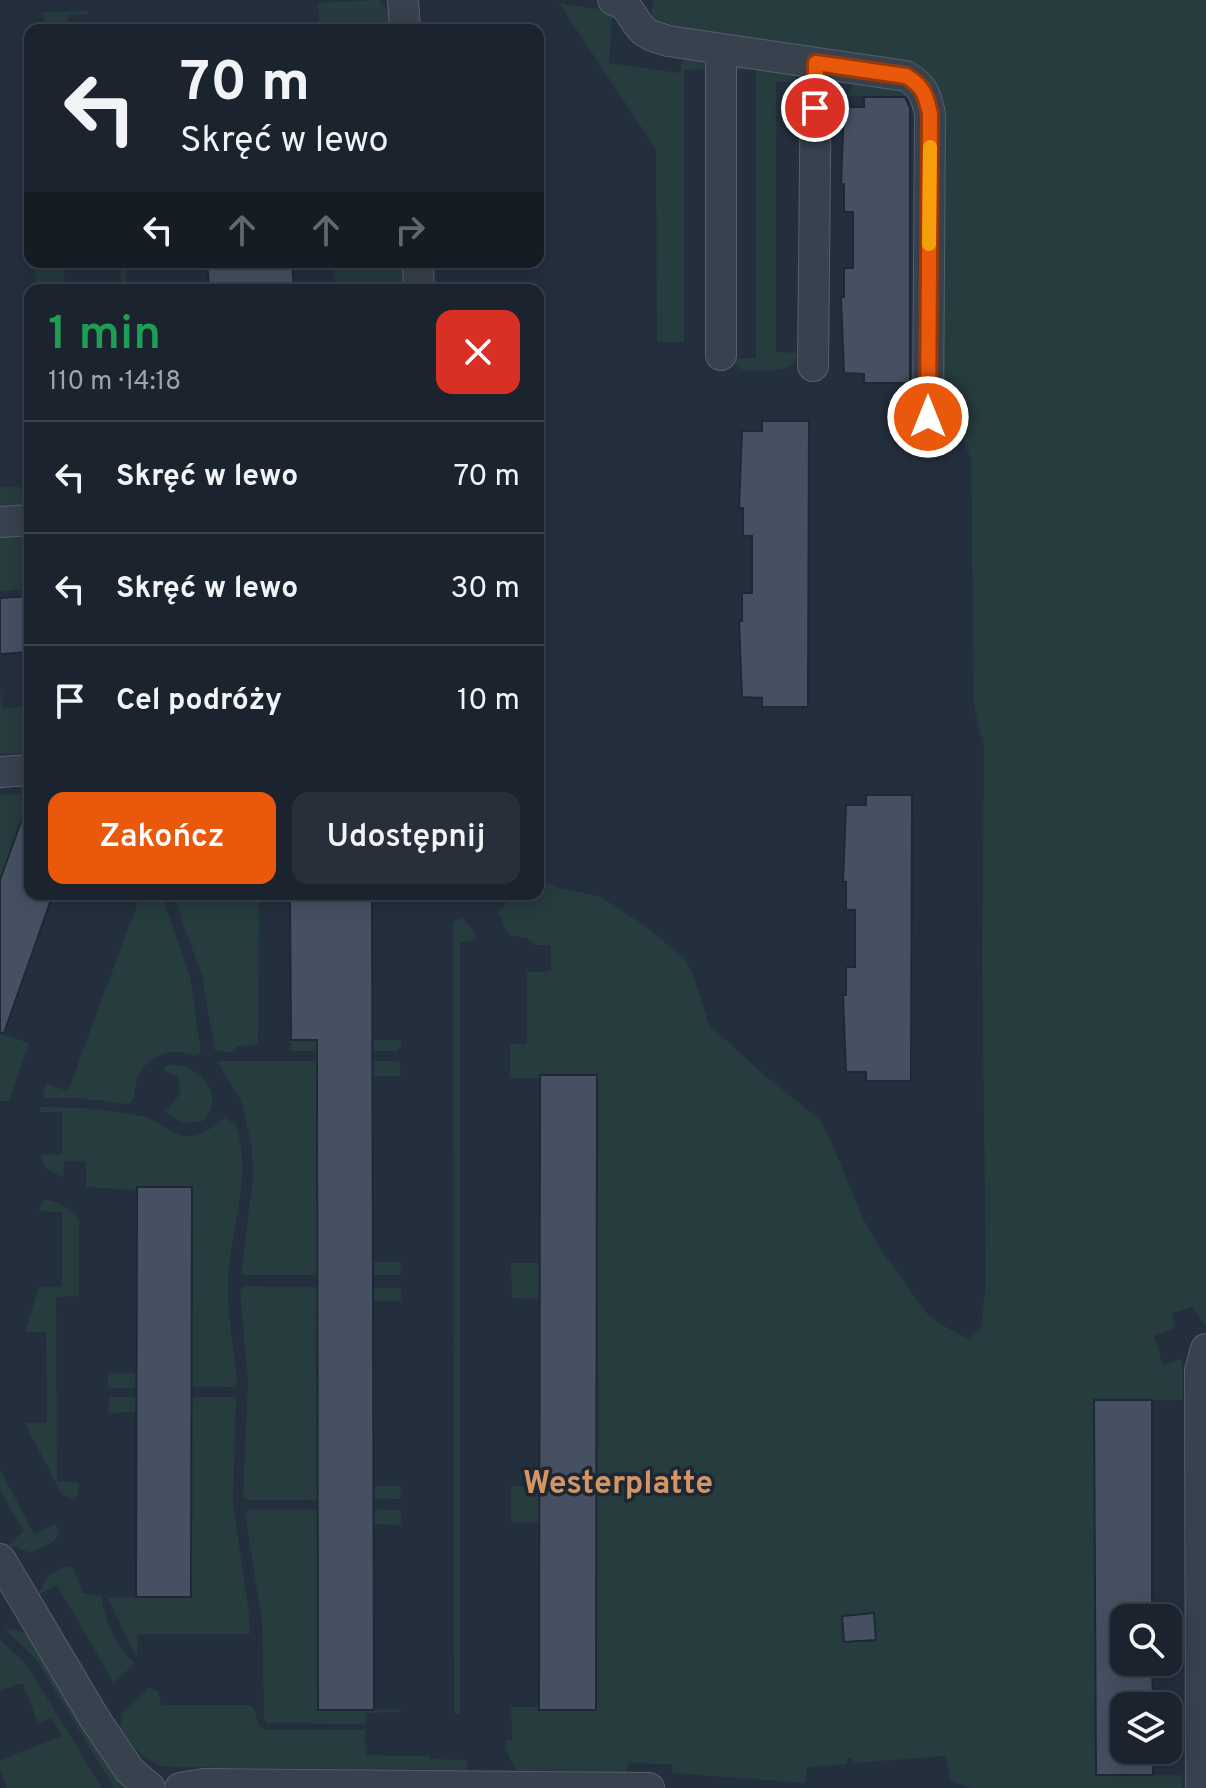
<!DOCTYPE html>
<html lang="pl">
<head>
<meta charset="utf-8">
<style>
	body { margin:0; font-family:Overpass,sans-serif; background:#282f3a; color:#f1f3f6; height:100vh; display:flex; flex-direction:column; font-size:30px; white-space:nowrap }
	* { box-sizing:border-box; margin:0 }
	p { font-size:26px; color:#a0a4aa }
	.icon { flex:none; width:44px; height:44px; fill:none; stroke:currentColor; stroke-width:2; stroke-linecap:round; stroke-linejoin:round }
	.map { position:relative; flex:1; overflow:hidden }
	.drawer { position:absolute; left:24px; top:284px; width:520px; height:616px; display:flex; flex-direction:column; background:#1b232e; border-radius:16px; box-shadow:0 4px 20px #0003,0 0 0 2px #39404a }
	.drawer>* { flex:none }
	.banner { position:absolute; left:24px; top:24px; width:520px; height:244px; border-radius:16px; box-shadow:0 4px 20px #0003,0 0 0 2px #39404a; background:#1b232e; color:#f1f3f6; overflow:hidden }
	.controls { position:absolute; left:1110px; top:1604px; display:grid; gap:16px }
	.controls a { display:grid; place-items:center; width:72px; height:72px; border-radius:16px; background:#1b232e; box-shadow:0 4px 20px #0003,0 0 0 2px #39404a; font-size:40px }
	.pin { position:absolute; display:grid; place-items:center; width:68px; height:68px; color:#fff; margin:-34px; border:4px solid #fff; border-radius:50%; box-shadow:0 2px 8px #0007 }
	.me { position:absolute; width:88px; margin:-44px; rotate:0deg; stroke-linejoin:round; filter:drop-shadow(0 0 6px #0008) }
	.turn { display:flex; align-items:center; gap:28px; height:168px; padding:0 24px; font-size:36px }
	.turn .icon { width:104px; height:104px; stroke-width:2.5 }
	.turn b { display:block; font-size:56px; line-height:68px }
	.lanes { display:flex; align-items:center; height:76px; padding:0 24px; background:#0003; justify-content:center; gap:40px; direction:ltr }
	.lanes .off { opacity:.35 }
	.round { display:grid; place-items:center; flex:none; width:84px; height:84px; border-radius:16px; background:#282f3a }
	.headline { display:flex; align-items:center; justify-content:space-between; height:136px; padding:0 24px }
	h1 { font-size:48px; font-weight:600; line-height:60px; color:#1e9e55 }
	.button { display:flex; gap:16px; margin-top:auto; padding:16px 24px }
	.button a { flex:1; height:92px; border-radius:16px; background:#ea580c; color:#fff; font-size:32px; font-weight:600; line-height:92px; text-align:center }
	.button a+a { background:#282f3a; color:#f1f3f6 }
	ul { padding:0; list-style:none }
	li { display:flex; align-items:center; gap:24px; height:112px; padding:0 24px; border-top:2px solid #39404a }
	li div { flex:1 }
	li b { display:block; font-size:30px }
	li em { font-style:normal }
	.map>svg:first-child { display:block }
	.green { fill:#263c3f }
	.building { fill:#455162; stroke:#1f2835; stroke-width:2 }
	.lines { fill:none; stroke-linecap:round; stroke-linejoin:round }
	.street-casing { stroke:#565f6c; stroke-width:32 }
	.street { stroke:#38414e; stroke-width:30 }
	.route-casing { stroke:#983908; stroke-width:20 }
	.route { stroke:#ea580c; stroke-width:14 }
	.slow { stroke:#f59e0b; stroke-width:14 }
	.labels { text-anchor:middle; stroke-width:7; stroke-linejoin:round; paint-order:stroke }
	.district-label { font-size:32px; font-weight:bold; fill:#d59563; stroke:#1d2633 }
</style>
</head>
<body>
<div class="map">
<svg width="1206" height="1788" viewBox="0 0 1206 1788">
	<rect width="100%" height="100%" fill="#242f3e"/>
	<!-- green -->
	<path class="green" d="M378,0l12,13 1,17h-71l-2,-27z
		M653,0h553v1326l-14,-19 -20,6 3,15 -21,7 9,30 19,-6v41l-88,1 2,374h85l1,13h-209l-22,-7 -6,-25 -92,7v-5h-6v6l-40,3 -2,16 -133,-10v-9l-44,-1 -1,9 -110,-2 -9,-15 -3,-14 7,-1 -1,-33h28l1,-185 -29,1v-37l85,-1 -1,-186 -83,-1 -1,-35h85v-188h-55l-1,3h-30v-34h17v-72l24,-1v-26h-15l-10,-7 -17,-3 -12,-23 12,-12 -5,-6h34v-15l22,9 41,9 44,29 40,33 9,18 15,48 53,48 58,47 11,21 30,74 18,32 49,68 21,14 20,10 12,-10 5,-48 -4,-323 2,-210 -10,-43 -3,-245 -9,-25h-20l1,-325c-3,-23 -10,-38 -31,-48l-257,-38 -5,-3z
		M559,3l64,10 -5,5h-6l-3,45 71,10 4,-22c10,3 19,6 22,18l-22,1v272h-27l-1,-193z
		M89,11v3l-21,1v15h-24l-1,-18z
		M737,64l54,7 8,11h-23v270l23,1 -7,12 -12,5 -35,1 -8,-5 -4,-7 23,-1v-288h-23z
		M854,83l49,1 7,13 -63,-1z
		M35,262h29l1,28h-29z
		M120,262h28l-5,4 -17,2 1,22h-5z
		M333,262h73l2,28h-73z
		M18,486l10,7 2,13 -30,5v-24z
		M30,533v56l-30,2v-56z
		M0,688l3,20 27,-2v47l-30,1z
		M30,793v55l-17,-5 -13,37v-85z
		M141,894h20l29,82 11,77 -6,3c-33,-13 -60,7 -61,42l-6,6 -50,-6h-35l3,-14 22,7z
		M173,894h86l-1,151 -20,1 -7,6 -16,-1 -13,-75z
		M462,917l14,18 -6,6 -10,1v772l-6,-1 -1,-791z
		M0,1034l29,9 -20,58h-9z
		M291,1040h110v6l-4,5h-106z
		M221,1061h178l2,15h-84v186h84l-1,13h-159l12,-98 -1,-30 -11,-46 -23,-38z
		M167,1065c30,-4 62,30 36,56l-21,2 -17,-11 16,-19 -3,-16 -15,-7z
		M40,1107c34,0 67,2 101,9 19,4 30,22 51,20 14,-2 22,-11 33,-18l10,6c19,49 -5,107 -7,158 -1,32 6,66 9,98l-2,7 -127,1v-15l84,1v-187h-55v3l-51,-3v-25l-22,-1 -1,17 -18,-11 -5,-12 22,-1v-42h-22z
		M44,1200c11,0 29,10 35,20v76l-23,1 1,185h22l-1,13 -6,4 -10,-4 -37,-72 22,-1 -1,-90h-21l14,-45 23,-1v-74l-23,-1z
		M243,1286l158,2v13l-84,-1v186h84l-1,13 -152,1 -5,-3 5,-117 -8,-88z
		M110,1397h123l3,2 -3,105 16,109 1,21h-112l-1,22 -3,-4 -26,-54 83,-2 1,-185 -84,2z
		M0,1469l34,65 21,-10 4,9 -5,8 -23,12 -22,-8 15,-14 -24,-40z
		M249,1509l152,1v15l-84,-2 1,187 84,-1 -2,3 -34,1 -1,11 -99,-1 -2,-6 -2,-95 -17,-109z
		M67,1566l7,3 8,24 19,3c3,22 16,54 34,67l-21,20 -57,-98 -18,9 8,-18z
		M4,1628l22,5 96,155h-8l-78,-129z
		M0,1639l27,26 75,123h-95l-7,-19v-9l62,-24 -10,-18 -14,5 -15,-40 -23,8z
		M149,1688l9,3 3,14h88l5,3 4,16 7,6h100l1,25 64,1v3l38,1 -2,10 -300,-3c-22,-5 -33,-21 -46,-39l3,-15z"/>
	<!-- building -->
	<path class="building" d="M864,97h41l5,11v275h-46v-9l-20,-1 -3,-76h3v-29h9v-56h-9v-28h-3l3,-77h20z
		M207,262h85l2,28h-85z
		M762,421h47l-1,286h-46v-9l-20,-1 -3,-76h3v-28h10v-57h-9v-28h-4l3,-77h20z
		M30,596v56l-30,2v-56z
		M866,795h46l-1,286h-45v-9h-20l-3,-77h3v-28h9v-57h-9v-28h-3l3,-77h20z
		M27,805h3v89h23l-49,139h-4v-153z
		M290,894h82l2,816h-56l-1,-670h-26z
		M540,1075h57l-1,635h-57z
		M137,1187h55l-1,410h-55z
		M1094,1400h58v218h-28v44h28l1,44h-29v44h29v25h-57z
		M874,1613l2,27 -32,2 -2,-26z"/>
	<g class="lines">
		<defs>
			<path id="street" d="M403,0l2,30
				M613,0c19,5 18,20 31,31 7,6 16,7 24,10l238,35c17,10 20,19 24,38l-2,303
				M721,49v306
				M418,262l1,28
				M813,366l3,-303
				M0,522l30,-2
				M0,772l30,-2
				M0,1559l95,160 35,52 20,17
				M180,1788l24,-4 445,4
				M1201,1788l-1,-417 6,-22"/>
		</defs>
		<!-- street casing -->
		<use href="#street" class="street-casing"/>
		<!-- street -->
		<use href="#street" class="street"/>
	</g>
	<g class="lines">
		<defs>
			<path id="route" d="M815,108l1,-45 90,13c17,10 20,19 24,38l-2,303"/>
		</defs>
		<!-- route casing -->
		<use href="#route" class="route-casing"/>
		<!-- route -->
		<use href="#route" class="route"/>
		<!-- slow -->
		<path class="slow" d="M929,244l1,-97"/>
	</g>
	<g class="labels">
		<!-- district labels -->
		<g class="district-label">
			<text x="618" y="1493">Westerplatte</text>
		</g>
	</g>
</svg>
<div class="controls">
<a><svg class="icon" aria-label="search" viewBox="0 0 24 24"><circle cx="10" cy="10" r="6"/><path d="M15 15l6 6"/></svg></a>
<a><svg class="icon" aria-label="layers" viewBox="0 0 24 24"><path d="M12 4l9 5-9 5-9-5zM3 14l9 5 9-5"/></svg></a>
</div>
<div class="pin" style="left:815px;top:108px;background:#d93025"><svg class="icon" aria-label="arrive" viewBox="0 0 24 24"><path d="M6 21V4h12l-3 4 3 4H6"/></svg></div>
<svg class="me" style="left:928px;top:417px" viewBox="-20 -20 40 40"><circle r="17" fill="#ea580c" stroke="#fff" stroke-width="3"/><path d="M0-11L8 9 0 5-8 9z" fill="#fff"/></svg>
<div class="banner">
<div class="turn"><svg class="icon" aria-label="left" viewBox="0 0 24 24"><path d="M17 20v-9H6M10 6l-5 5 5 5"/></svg><div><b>70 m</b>Skręć w lewo</div></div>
<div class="lanes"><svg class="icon" aria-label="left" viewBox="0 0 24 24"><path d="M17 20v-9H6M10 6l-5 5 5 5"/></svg><svg class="icon off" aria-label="ahead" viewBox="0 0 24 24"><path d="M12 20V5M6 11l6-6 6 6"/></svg><svg class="icon off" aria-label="ahead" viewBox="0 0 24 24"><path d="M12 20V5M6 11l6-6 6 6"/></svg><svg class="icon off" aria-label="right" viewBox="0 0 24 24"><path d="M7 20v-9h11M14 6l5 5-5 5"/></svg></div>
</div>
<section class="drawer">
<div class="headline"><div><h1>1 min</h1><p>110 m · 14:18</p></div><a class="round" style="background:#d93025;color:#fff"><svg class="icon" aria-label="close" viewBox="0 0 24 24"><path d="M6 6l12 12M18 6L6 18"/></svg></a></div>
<ul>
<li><svg class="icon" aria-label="left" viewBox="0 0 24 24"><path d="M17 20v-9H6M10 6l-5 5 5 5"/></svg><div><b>Skręć w lewo</b></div><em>70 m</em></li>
<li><svg class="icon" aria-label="left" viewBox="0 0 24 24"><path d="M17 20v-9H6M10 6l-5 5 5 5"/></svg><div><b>Skręć w lewo</b></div><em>30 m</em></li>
<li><svg class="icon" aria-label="arrive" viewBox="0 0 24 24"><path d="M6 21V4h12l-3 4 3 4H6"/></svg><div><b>Cel podróży</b></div><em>10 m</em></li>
</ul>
<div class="button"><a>Zakończ</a><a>Udostępnij</a></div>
</section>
</div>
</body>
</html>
